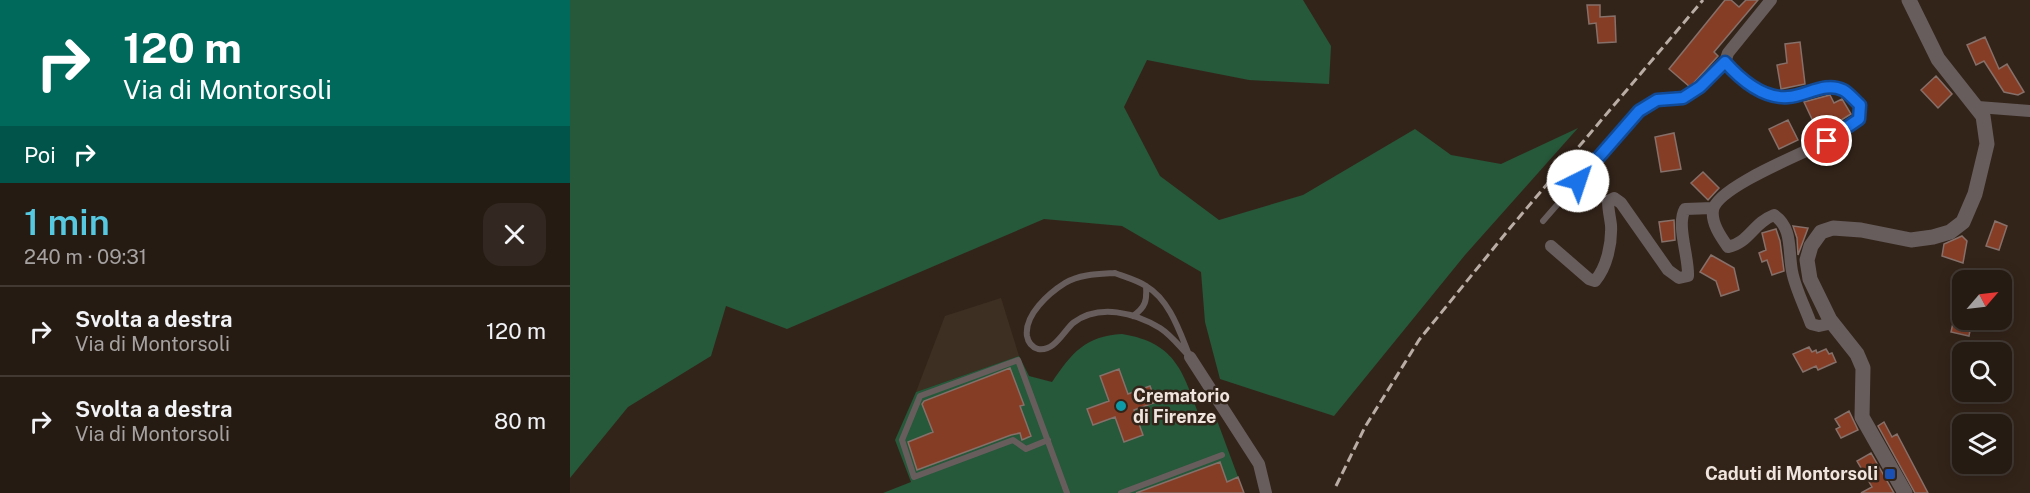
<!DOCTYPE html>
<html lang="it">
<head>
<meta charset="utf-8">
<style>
	body { margin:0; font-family:"Public Sans",sans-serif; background:#322821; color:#f1f3f6; height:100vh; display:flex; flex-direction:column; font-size:22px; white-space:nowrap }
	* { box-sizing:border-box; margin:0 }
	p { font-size:20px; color:#a4a1a0 }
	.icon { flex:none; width:33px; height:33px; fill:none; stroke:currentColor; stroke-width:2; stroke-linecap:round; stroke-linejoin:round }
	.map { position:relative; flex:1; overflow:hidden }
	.panel { display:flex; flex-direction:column; background:#261b13; width:570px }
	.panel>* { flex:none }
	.hud { background:#00695c; color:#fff; overflow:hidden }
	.needle { width:39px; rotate:62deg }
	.tools { position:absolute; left:1382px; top:270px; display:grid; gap:12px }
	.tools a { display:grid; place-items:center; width:60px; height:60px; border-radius:12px; background:#261b13; box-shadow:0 3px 15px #0003,0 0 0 2px #423933; font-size:30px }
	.pin { position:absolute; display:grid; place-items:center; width:51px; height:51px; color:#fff; margin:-26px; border:3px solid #fff; border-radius:50%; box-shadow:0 2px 6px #0007 }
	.me { position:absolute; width:66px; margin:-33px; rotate:41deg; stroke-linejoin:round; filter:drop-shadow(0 0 4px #0008) }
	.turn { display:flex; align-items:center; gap:21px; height:126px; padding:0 24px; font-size:27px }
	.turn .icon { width:78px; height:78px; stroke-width:2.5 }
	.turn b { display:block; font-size:42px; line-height:51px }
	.then { display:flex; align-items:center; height:57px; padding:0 24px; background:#0003; gap:12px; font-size:22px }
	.round { display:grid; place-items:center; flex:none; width:63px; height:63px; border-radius:18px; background:#322821 }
	.head { display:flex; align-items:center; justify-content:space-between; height:102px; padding:0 24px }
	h1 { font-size:36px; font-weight:600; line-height:45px; color:#56c9e1 }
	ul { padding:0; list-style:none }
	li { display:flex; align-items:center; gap:18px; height:90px; padding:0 24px; border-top:2px solid #423933 }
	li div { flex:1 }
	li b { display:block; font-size:22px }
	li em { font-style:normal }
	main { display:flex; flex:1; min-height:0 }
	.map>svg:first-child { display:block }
	.industrial { fill:#3d3022 }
	.green { fill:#26583a }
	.building { fill:#863d26; stroke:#86706a; stroke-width:1.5 }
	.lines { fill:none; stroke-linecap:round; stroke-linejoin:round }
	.service { stroke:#675d5d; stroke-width:6 }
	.minor { stroke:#675d5d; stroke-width:12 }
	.tertiary { stroke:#675d5d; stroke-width:15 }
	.rail { stroke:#b9ada5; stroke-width:3; stroke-dasharray:9 4.5; stroke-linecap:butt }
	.route-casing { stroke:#114b97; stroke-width:15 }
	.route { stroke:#1a73e8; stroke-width:10 }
	.culture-dot { fill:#0f9aa8; stroke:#332419; stroke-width:2 }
	.transit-dot { fill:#1a4fb4; stroke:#332419; stroke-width:2 }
	.labels { text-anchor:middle; stroke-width:5; stroke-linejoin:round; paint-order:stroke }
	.poi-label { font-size:18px; font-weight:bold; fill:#f0e5de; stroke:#332419; text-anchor:start }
</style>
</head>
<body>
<main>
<section class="panel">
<div class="hud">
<div class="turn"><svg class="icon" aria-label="right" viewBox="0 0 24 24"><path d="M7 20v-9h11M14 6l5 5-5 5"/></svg><div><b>120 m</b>Via di Montorsoli</div></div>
<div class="then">Poi<svg class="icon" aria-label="right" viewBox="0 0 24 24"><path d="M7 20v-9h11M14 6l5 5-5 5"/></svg></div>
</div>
<div class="head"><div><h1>1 min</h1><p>240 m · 09:31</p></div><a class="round"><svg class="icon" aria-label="close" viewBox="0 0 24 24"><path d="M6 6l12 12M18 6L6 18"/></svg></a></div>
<ul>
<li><svg class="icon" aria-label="right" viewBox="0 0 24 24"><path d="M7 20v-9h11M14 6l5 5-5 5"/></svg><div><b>Svolta a destra</b><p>Via di Montorsoli</p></div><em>120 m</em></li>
<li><svg class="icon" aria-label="right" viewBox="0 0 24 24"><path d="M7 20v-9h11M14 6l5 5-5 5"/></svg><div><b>Svolta a destra</b><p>Via di Montorsoli</p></div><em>80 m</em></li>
</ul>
</section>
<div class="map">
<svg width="1460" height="493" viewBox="0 0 1460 493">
	<rect width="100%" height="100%" fill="#332419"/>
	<!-- industrial -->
	<path class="industrial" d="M431,298l18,58 -103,36 29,-76z"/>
	<!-- green -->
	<path class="green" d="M0,0h733l28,46 -2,38 -80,-4 -102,-20 -23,47 36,69 59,44 84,-25 112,-66 36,26 50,9 77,-36 -113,127 -131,161 -114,-37 -15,-57 -4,-50 -79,-46 -78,-7 -257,110 -61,-23 -15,50 -83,51 -58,71z
		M552,334c56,9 61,40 79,86l14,-5 29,78h-361l28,-11 -16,-42 21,-48 103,-36 10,20 23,6c20,-29 33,-46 70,-48z"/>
	<!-- building -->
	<path class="building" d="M1155,0h6l8,7 7,-7h12l-44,52 4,4 -28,31 -21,-18z
		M1017,5h13v12l15,-1 1,26 -18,1 -2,-20 -7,1z
		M1415,37l14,32 8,-5 17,28 -6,3 -14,-3 -20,-31 -8,4 -9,-20z
		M1230,42l5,42 -24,5 -4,-24 10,-2 -2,-19z
		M1366,76l16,18 -14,14 -17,-18z
		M1260,95l4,8 8,-4 9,15 -32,20 -15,-32z
		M1218,120l10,20 -19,9 -10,-20z
		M1104,133l7,36 -20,3 -6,-35z
		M1133,172l16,16 -11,12 -17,-17z
		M1104,220l1,20 -13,2 -3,-20z
		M1425,221l12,5 -8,24 -13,-4z
		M1223,226l15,2 -10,27 -1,-17z
		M1206,229l4,12 4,30 -12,4 -5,-15 -5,2 -3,-9 7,-3 -4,-17z
		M1392,236l5,5 -4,22 -21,-7 2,-12z
		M1141,255l23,13 5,22 -18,6 -5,-15 -16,-9z
		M1388,301l4,1v18h10l-3,16 -18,-4z
		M1239,347l3,5 4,-2 1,3 9,-4 3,5 3,-1 4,9 -18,8 -2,-4 -13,6 -10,-18z
		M440,368l14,37 -4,1 11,30 -9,4 -2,-7 -9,2 -94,35 -9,-28 25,-10 -11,-28 2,-3z
		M549,369l9,25 22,-8 6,16 -22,8 9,25 -19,7 -9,-25 -22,8 -6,-16 22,-8 -9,-25z
		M1279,411l9,19 -17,8 -5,-9 4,-2 -5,-8z
		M1314,422l8,15 5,-3 31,59h-13l-37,-67z
		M1301,453l23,40h-33l11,-6 -15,-26z
		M650,462l7,20 11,-5 6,16h-108z"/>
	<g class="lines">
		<!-- service -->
		<path class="service" d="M973,221l96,-110 18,-11 26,-2 17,-11 25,-25
			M545,273c10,4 22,7 31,13 24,14 34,47 44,71 -9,-9 -19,-22 -30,-29 -25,-15 -61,-25 -87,-5 -10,9 -19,29 -35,26 -6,-2 -10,-7 -11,-13 -3,-21 22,-43 38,-53 15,-9 34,-9 50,-10z
			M563,316c13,-9 14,-16 13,-30
			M478,440l-22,9 -13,-9 -99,37 -12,-37 18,-44 98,-36 49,133
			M551,493l101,-38"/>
		<!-- minor -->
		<path class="minor" d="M1201,0l-43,53 -3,9c16,18 38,37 63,35 18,-1 37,-16 55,-7 6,3 12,11 17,15l-1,14c-11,7 -22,17 -34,23 -21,11 -108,45 -112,68 -2,13 8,27 15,37 21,-4 25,-24 46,-32 19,13 14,35 18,56 3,17 13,36 19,53l8,2 14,-3
			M1408,107l52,4
			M981,246l38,33 6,2c12,-14 17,-38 16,-56 -1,-8 -3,-16 -3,-24l6,-3 7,5 47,67 11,8 9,-2c1,-19 -12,-51 -3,-67l28,-1
			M620,357l69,107 7,29"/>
		<!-- tertiary -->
		<path class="tertiary" d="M1335,493l-43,-76 1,-49 -6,-14 -27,-34 -20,-41 -3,-19 4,-14 10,-14 12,-4 28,2 50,10 22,-3 17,-5 13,-10 12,-28 12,-50 -4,-28 -45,-57 -29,-59"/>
		<!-- rail -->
		<path class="rail" d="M766,486l29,-59 54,-87 91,-112 193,-228"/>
	</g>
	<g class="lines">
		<defs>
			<path id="route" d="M1008,181l61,-70 18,-11 26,-2 17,-11 25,-25c16,18 38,37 63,35 18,-1 37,-16 55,-7 6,3 12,11 17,15l-1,14 -32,22"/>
		</defs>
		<!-- route casing -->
		<use href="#route" class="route-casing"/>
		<!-- route -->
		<use href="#route" class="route"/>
	</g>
	<!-- markers -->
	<circle class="culture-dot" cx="551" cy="406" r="6"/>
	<rect class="transit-dot" x="1314" y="468" width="12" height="12" rx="3"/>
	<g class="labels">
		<!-- poi labels -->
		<g class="poi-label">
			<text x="563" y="402">Crematorio<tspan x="563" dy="21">di Firenze</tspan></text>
			<text x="1308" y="480" text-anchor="end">Caduti di Montorsoli</text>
		</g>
	</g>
</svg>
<div class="tools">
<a><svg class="needle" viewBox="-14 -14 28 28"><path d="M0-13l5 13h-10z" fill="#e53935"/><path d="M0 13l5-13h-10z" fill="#a4a1a0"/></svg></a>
<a><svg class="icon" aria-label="search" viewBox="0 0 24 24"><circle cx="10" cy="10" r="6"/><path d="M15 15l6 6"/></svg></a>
<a><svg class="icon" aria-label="layers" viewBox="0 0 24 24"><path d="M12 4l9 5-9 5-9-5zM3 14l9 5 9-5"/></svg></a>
</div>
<div class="pin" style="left:1257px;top:141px;background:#d93025"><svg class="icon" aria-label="arrive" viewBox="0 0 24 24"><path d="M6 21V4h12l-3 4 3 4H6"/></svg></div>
<svg class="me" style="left:1008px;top:181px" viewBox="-20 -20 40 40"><circle r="19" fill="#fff"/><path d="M0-13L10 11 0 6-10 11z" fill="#1a73e8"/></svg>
</div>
</main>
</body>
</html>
